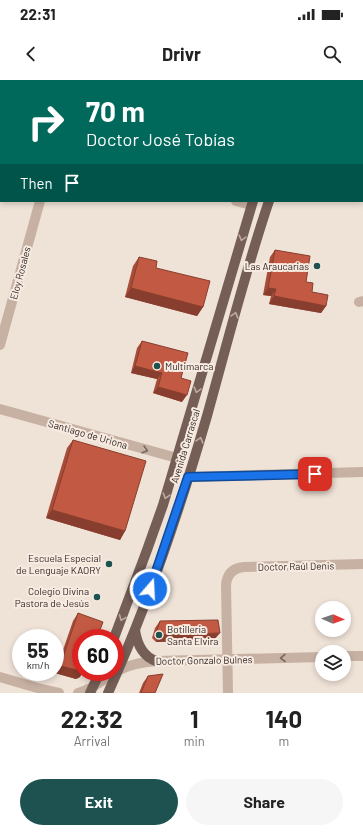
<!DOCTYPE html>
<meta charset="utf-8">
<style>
:root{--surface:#fff;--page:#f6f6f6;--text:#222;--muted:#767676;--accent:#1d5251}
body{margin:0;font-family:Barlow,sans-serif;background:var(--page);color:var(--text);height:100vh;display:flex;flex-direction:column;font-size:15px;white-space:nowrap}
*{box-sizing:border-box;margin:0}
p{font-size:13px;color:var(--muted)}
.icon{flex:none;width:22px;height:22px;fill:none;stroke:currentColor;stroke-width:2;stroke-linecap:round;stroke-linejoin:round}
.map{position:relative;height:613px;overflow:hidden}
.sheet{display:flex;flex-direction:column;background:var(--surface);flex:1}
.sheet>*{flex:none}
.top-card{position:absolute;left:0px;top:0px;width:363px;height:122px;box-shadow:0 2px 6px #0003;background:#00695c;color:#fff;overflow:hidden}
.needle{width:26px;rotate:92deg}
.controls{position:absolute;left:315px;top:521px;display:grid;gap:8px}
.controls a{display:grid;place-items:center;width:36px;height:36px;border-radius:50%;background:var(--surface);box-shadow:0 2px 6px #0003;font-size:20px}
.speed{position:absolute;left:12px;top:549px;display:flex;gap:8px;font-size:20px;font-weight:700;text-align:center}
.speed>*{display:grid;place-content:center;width:52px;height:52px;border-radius:50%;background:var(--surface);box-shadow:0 2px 6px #0003;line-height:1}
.speed small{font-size:10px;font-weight:400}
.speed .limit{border:6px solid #d22;background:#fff;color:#111}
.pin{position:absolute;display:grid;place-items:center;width:34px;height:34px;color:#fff;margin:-17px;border-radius:8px;box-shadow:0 2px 6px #0006}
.me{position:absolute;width:44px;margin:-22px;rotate:19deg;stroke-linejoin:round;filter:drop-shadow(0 0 3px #0008)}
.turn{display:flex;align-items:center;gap:14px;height:84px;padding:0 20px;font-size:18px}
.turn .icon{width:52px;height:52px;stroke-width:2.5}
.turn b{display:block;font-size:28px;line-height:34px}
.then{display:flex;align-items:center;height:38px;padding:0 20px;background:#0003;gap:8px;font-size:15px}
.eta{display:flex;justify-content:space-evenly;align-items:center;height:68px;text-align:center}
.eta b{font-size:24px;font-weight:700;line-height:28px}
.primary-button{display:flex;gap:8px;margin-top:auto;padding:8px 20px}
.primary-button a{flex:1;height:46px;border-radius:24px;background:var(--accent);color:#fff;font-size:16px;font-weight:700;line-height:46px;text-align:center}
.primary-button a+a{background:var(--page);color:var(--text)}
.status{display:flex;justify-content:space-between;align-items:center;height:28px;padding:0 20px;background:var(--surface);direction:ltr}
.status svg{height:11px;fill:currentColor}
header{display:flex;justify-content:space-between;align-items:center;height:52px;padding:0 20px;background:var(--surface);font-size:18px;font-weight:700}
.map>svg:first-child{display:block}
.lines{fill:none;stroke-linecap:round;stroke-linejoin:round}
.minor{stroke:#c7b1a3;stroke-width:10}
.major{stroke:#745e56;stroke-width:10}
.wall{fill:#a74d39}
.shaded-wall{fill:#883e2e}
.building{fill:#c25942;stroke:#883e2e}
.oneway{stroke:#bdaca3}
.oneway2{stroke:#75665e}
.route-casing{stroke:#114b97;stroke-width:10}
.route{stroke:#1a73e8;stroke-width:7}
.poi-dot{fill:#1d5251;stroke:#f8ece2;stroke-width:1.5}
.labels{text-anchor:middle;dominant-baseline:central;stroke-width:4;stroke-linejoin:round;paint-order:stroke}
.poi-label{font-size:10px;fill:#322825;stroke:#f8ece2;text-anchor:end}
.street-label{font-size:10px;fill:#322825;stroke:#f8ece2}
</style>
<div class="status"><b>22:31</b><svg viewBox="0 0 49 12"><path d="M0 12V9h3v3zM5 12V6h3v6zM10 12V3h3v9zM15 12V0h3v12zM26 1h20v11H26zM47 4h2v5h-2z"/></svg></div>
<header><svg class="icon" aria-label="back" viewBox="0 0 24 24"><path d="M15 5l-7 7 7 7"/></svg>Drivr<svg class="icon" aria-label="search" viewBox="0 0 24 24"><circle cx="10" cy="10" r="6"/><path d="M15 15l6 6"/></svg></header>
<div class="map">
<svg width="363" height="613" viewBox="0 0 363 613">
<rect width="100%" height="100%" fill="#efe2d7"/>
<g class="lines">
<!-- minor -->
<path class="minor" d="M73 1 74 0
M362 30H363
M0 56H1
M362 84H363
M236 121 251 125
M359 222 363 221
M0 265 40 121
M0 329 177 378
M188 397 363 392
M344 576H363
M0 597 41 609 59 613
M78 613C94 609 105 598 119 590 131 584 143 582 156 581L322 577
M228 613 226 505C227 494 233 488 244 487L363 484"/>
<!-- major -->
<path class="major" d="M292 1V0
M312 1V0
M135 550C137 564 142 576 156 581
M114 558 147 470 163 425 253 121
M90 613 100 592
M108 613C148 525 180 429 207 336 227 264 245 192 269 121"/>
</g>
<!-- wall -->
<path class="wall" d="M275 170 306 202 312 212 326 226 321 233 269 224 271 216 263 215 270 177Z
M139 177 156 188 203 227 197 236 125 217 133 186Z
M142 261 181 298 182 322 153 313 157 299 131 293 137 268Z
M73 360 125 451 120 460 46 438 67 368Z
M78 533 80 597 76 599 55 593 73 541Z
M160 541 214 560 156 562 152 558 155 548Z
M148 596 155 613H139L143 603Z"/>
<!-- shaded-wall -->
<path class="shaded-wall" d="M362 112 363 113V122L355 121H362Z
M131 208 203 227 197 236 125 217Z
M268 208 276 209 271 216 263 215Z
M274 216 326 226 321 233 269 224Z
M135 286 162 293 157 299 131 293Z
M158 307 187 315 182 322 153 313Z
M52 430 125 451 120 460 46 438Z
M220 553 214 560 156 562 161 555Z
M60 586 81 591V592H83L80 597 76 599 55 593Z"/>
<!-- building -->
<path class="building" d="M362 94H363V113L362 112Z
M275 170 310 176 306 202 313 203 312 212 328 215 326 226 274 216 276 209 268 208Z
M139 177 157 181 156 188 210 201 203 227 131 208Z
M142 261 188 273 181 298 191 301 187 315 158 307 162 293 135 286Z
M73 360 146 381 125 451 52 430Z
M78 533 103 542 97 558H81V591L60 586Z
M218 540 220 553 161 555 157 550 160 541Z
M163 594 155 613H141L148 596Z"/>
<!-- one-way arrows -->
<defs><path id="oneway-chevron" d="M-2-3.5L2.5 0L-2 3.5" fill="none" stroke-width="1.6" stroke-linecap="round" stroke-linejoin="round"/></defs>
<g class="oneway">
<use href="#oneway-chevron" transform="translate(242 158) rotate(106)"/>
<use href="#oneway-chevron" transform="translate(235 235) rotate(-74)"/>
<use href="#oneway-chevron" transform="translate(197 310) rotate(106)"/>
<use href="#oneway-chevron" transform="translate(200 360) rotate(-74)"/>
<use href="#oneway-chevron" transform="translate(166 416) rotate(107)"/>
<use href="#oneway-chevron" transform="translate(122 538) rotate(112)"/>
</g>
<g class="oneway2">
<use href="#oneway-chevron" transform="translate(145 370) rotate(16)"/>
<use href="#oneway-chevron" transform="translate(283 578) rotate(179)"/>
</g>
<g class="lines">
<defs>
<path id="route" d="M150 509 188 397 315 394"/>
</defs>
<!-- route casing -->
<use href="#route" class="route-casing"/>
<!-- route -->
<use href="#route" class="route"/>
</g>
<!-- markers -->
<g class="poi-dot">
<circle cx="317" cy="186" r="4"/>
<circle cx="157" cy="286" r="4"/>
<circle cx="109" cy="484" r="4"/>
<circle cx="97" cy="517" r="4"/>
<circle cx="159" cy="555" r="4"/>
</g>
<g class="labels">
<!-- poi labels -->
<g class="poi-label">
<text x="309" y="186">Las Araucarias</text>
<text x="165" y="286" text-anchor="start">Multimarca</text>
<text x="101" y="478">Escuela Especial<tspan x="101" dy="12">de Lenguaje KAORY</tspan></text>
<text x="89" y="511">Colegio Divina<tspan x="89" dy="12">Pastora de Jesús</tspan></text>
<text x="167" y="549" text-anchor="start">Botilleria<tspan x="167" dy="12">Santa Elvira</tspan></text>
</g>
<!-- street labels -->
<g class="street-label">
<text transform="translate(20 193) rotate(-75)">Eloy Rosales</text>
<text transform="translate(88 354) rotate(16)">Santiago de Uriona</text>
<text transform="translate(185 366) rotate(-73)">Avenida Carrascal</text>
<text transform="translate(296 486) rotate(-1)">Doctor Raúl Denis</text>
<text transform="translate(204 580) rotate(-1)">Doctor Gonzalo Bulnes</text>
</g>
</g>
</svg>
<div class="controls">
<a><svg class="needle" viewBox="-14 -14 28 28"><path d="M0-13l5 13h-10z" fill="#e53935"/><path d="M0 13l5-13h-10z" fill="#767676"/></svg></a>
<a><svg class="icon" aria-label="layers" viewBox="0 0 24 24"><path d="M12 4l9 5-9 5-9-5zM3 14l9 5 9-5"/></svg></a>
</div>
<div class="speed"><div>55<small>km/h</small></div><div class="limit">60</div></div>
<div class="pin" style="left:315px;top:394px;background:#d93025"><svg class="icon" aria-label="arrive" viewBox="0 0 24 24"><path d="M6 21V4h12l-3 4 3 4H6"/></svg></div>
<svg class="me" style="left:150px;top:509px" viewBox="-20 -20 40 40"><circle r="17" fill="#1a73e8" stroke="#fff" stroke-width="3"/><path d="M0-11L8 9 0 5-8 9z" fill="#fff"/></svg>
<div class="top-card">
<div class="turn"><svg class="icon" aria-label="right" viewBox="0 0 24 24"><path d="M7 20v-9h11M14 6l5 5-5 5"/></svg><div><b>70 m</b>Doctor José Tobías</div></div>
<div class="then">Then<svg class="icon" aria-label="arrive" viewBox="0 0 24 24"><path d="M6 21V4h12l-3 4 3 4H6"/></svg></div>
</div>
</div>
<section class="sheet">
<div class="eta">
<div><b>22:32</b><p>Arrival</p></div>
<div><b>1</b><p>min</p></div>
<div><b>140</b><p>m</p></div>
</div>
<div class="primary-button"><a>Exit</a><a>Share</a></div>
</section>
